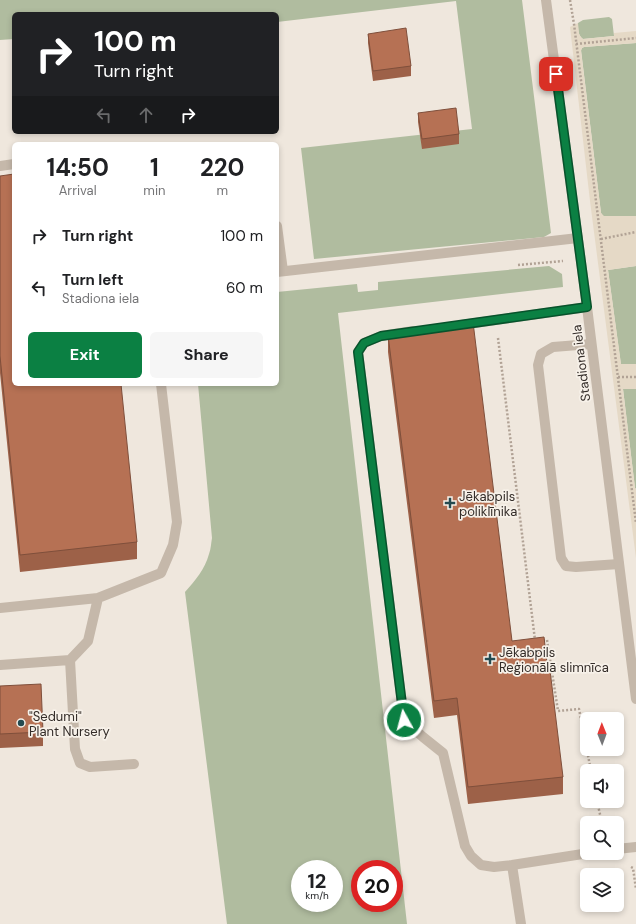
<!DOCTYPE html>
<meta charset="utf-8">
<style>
:root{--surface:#fff;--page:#f6f6f6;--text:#202124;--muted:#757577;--accent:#0b8043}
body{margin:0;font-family:"DM Sans",sans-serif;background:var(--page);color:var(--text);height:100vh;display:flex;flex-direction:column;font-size:15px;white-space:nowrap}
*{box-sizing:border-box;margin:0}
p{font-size:13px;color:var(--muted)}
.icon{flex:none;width:22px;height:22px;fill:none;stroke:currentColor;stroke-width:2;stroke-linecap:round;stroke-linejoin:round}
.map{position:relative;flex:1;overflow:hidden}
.drawer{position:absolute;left:12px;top:142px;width:267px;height:244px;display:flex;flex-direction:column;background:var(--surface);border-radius:6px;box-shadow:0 2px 6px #0003}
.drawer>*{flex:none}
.top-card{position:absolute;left:12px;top:12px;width:267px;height:122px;border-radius:6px;box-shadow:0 2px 6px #0003;background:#202124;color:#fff;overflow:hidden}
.needle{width:26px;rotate:359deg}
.controls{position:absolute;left:580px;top:712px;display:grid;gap:8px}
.controls a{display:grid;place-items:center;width:44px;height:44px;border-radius:6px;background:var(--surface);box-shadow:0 2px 6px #0003;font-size:20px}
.speed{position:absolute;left:291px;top:860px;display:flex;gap:8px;font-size:20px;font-weight:700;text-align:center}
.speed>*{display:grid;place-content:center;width:52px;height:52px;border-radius:50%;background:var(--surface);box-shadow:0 2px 6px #0003;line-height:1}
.speed small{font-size:10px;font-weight:400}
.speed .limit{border:6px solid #d22;background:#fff;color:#111}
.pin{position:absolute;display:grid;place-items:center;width:34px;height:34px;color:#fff;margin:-17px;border-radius:8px;box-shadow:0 2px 6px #0006}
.me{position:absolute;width:44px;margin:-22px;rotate:353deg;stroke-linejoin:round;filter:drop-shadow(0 0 3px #0008)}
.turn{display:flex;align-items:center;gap:14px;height:84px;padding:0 16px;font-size:18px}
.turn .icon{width:52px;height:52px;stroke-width:2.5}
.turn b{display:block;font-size:28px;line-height:34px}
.lanes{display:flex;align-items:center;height:38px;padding:0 16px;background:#0003;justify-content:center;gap:20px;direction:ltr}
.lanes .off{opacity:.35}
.eta{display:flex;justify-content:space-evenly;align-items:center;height:68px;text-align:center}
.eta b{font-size:24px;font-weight:700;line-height:28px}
.cta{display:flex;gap:8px;margin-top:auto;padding:8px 16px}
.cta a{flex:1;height:46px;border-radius:6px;background:var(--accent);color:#fff;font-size:16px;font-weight:700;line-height:46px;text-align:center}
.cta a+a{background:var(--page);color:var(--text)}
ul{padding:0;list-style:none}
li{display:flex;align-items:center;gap:12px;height:52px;padding:0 16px}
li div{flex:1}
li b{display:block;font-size:15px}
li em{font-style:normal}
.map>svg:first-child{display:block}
.green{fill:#b0bc9f;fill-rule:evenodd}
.plaza{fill:#e5d9c6}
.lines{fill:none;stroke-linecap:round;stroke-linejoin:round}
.path{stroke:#b1a295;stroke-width:2.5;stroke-dasharray:2 2;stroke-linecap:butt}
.service{stroke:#c5b8aa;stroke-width:10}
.minor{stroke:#c5b8aa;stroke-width:10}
.tertiary{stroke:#c5b8aa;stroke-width:10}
.wall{fill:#9d6148}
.building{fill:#b67154;stroke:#7f4f3b}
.route-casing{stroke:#07532c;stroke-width:10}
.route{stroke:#0b8043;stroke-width:7}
.poi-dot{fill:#244a50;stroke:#f7f1e9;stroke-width:1.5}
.labels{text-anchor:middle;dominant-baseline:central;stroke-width:3.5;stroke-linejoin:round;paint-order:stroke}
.street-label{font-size:13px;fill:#342d29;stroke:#f7f1e9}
.poi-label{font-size:13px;fill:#342d29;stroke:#f7f1e9;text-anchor:start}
</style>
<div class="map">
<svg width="636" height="924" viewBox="0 0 636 924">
<rect width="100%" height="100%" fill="#efe7dd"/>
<!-- green -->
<path class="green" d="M0 0H522L551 233 544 237 314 259 301 148 472 129 456 1 277 22V14H14V39L0 40Z
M609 17 612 19 614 36 583 39C578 36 578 28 578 23L583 20Z
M636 43V216H603L601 213 581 50 582 48 584 47Z
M549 266 562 274 563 287 338 313 407 924H227L185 592C195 581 205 569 209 554 211 549 211 543 212 538L198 384H277V292L357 284 358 292 378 290V282ZM300 869H334V903H300ZM360 869H394V903H360Z
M636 266V364L621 365 608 270Z
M623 389H636V489L635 488Z"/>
<!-- plaza -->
<path class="plaza" d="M578 23 579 34 581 37 583 39 614 36V33L636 31V43L584 47 582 48 581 51 601 213 604 216H636V266L608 270 621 364H636V389H623L635 488 636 489V558L590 201 570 27Z"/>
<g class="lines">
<!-- path -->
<path class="path" d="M570 0 574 24 636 523
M576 44 636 38
M601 239 636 232
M518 265 563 261
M498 338 535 640
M618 377H636
M543 640H547L558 711 579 709 591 771
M597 801 602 823
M631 867 633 868 636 889"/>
<!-- service -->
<path class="service" d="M0 166 14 164
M277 226 283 271
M461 325 587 307
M413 331 381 336 364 343 358 352 404 720 423 737 443 753 465 846 471 856 481 865 494 867 512 865 589 853
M591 344 553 347 541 354 538 365 561 558 566 566 576 567 619 564
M0 608 98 598
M70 660 75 749 80 763 90 767 134 764
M0 665 70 660 88 641 98 598 161 573 173 545 177 522 161 384
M617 849 636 847
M512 865 521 924"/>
<!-- minor -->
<path class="minor" d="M277 272 578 238"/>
<!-- tertiary -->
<path class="tertiary" d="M546 0 587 307 636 699"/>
</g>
<!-- wall -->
<path class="wall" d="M368 34 411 66V76L373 81 368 43Z
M418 113 459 134V144L422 149 418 122Z
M0 176 137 542V559L20 572 0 373Z
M388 335 512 641 563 777V794L468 804 457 715 434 718 388 352Z
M0 686 43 732V746L0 748Z"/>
<!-- building -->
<path class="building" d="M406 28 411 66 373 71 368 34Z
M456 108 459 134 422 139 418 113Z
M14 174V384H121L137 542 20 555 0 356V176Z
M473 322 512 641 544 637 547 663 549 662 563 777 468 787 457 698 434 701 388 335Z
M41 684 43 732 0 734V686Z"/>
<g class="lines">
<defs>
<path id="route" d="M404 720 358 352 364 343 381 336 587 307 556 74"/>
</defs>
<!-- route casing -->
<use href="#route" class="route-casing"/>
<!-- route -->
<use href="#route" class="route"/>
</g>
<!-- markers -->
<g class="poi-dot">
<path d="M448 497h4v4h4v4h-4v4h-4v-4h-4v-4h4z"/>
<path d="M488 653h4v4h4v4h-4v4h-4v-4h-4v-4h4z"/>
<circle cx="21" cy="723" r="4"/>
</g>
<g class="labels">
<!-- street labels -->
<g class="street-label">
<text transform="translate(581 363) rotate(-97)">Stadiona iela</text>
</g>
<!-- poi labels -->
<g class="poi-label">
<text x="459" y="496">Jēkabpils<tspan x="459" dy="15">poliklīnika</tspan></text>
<text x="499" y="652">Jēkabpils<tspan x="499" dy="15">Reģionālā slimnīca</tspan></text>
<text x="29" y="716">"Sedumi"<tspan x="29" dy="15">Plant Nursery</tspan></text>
</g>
</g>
</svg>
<div class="controls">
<a><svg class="needle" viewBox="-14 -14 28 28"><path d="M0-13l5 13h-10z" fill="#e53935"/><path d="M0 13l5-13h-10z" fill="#757577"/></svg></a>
<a><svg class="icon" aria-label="sound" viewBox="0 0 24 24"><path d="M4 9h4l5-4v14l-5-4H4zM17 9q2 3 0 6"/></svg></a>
<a><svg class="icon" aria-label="search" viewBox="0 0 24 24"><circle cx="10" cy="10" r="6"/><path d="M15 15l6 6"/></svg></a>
<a><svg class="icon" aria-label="layers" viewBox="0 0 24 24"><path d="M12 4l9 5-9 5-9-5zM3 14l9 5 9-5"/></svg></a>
</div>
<div class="speed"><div>12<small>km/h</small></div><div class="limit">20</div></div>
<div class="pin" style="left:556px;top:74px;background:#d93025"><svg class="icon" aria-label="arrive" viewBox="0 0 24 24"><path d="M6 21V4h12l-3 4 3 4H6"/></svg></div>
<svg class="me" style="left:404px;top:720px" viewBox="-20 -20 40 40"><circle r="17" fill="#0b8043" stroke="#fff" stroke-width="3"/><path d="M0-11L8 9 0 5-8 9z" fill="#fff"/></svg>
<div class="top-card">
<div class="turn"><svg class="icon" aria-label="right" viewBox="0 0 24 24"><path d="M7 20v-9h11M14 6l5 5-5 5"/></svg><div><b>100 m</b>Turn right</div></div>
<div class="lanes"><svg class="icon off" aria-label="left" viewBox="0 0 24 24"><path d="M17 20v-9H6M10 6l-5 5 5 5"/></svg><svg class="icon off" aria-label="ahead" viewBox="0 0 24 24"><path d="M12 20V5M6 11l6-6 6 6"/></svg><svg class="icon" aria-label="right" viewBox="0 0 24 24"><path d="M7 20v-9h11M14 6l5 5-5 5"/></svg></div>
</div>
<section class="drawer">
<div class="eta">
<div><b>14:50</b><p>Arrival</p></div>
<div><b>1</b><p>min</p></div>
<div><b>220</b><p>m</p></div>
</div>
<ul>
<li><svg class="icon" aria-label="right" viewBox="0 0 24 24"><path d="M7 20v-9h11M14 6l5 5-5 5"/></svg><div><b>Turn right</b></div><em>100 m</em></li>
<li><svg class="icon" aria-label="left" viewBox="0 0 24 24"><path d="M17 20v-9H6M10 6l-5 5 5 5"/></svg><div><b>Turn left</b><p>Stadiona iela</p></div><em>60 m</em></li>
</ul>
<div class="cta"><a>Exit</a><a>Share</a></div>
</section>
</div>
